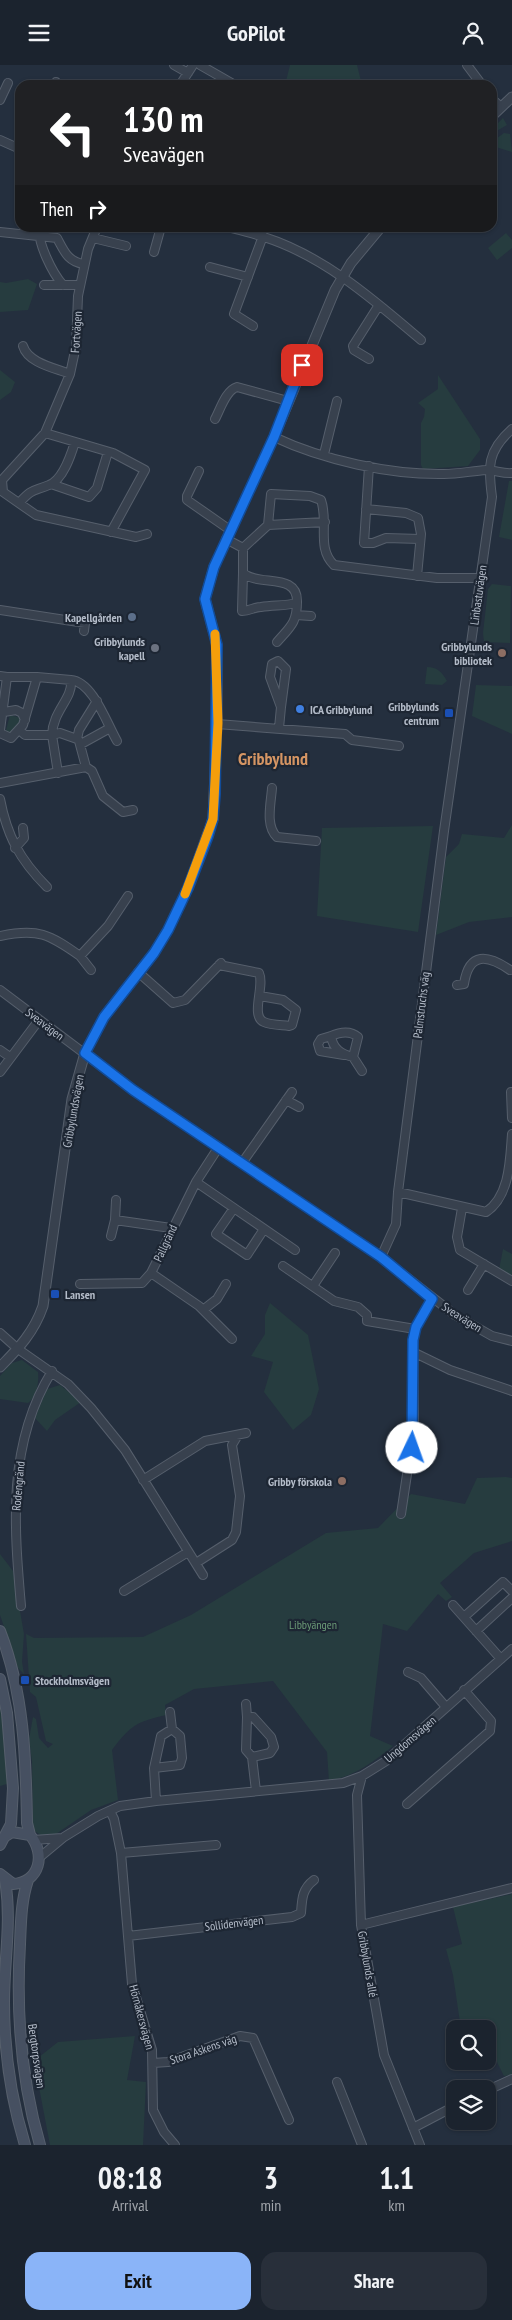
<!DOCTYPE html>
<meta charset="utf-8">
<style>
:root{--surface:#1b232e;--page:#282f3a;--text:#f1f3f6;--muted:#a0a4aa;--line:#39404a;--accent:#8ab4f8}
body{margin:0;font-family:"PT Sans Narrow",sans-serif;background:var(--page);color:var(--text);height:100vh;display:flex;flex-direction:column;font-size:19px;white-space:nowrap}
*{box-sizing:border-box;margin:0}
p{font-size:16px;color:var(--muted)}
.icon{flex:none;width:28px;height:28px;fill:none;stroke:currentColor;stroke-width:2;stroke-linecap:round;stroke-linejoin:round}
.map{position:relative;height:2080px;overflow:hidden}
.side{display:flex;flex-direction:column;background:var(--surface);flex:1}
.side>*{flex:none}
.hud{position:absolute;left:15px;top:15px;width:482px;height:152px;border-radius:15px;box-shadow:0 1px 4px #0004,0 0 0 1px var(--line);background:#202124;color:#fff;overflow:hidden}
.fabs{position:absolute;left:446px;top:1955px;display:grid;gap:10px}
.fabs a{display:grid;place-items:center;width:50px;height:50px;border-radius:10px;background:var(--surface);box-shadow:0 1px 4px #0004,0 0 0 1px var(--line);font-size:25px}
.pin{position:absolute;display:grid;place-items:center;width:42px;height:42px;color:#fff;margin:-21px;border-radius:10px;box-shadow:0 2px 8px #0006}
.me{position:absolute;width:55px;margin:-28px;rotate:3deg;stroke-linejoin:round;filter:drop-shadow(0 0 4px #0008)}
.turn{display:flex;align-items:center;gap:18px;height:105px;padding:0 25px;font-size:22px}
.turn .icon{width:65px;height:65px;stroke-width:2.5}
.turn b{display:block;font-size:35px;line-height:42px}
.then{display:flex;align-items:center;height:48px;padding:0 25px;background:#0003;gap:10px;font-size:19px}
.eta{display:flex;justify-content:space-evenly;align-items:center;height:85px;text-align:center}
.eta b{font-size:30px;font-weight:600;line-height:35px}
.primary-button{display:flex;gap:10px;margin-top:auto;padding:10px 25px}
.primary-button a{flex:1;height:58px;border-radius:15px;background:var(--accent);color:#111;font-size:20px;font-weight:600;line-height:58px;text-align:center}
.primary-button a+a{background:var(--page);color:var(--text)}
header{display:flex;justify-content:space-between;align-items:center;height:65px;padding:0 25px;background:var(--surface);font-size:22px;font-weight:600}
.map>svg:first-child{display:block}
.green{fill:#263c3f}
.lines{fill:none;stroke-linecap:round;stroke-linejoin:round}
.minor-casing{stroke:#565f6c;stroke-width:10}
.tertiary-casing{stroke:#565f6c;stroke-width:11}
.secondary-casing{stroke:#565f6c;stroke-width:12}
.minor{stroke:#38414e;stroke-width:8}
.tertiary{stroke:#38414e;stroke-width:9}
.secondary{stroke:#465061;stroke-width:10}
.route-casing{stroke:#114b97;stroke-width:12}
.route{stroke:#1a73e8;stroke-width:9}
.slow{stroke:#f59e0b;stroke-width:9}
.service-dot{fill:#5c6f8a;stroke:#1d2633;stroke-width:2}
.worship-dot{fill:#6b7280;stroke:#1d2633;stroke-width:2}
.education-dot{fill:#8d6e63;stroke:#1d2633;stroke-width:2}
.shop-dot{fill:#3f7fe0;stroke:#1d2633;stroke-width:2}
.transit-dot{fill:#1a4fb4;stroke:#1d2633;stroke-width:2}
.labels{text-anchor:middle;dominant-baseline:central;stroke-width:4.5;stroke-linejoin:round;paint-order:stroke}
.street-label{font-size:12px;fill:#b4bcc9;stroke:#1d2633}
.poi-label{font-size:12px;font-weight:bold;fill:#b4bcc9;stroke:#1d2633;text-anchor:end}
.park-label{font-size:12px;fill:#6b9a76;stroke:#1d2633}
.district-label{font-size:18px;font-weight:bold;fill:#d59563;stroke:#1d2633}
</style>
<header><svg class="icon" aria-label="menu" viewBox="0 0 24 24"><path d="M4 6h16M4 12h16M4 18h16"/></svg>GoPilot<svg class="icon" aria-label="person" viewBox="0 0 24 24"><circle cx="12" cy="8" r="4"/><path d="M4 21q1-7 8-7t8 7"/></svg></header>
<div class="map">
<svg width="512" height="2080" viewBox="0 0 512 2080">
<rect width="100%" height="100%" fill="#242f3e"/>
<!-- green -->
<path class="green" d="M290 0H357L362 20H285Z
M503 53 507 60 493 68V63Z
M504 68 510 69 512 87 496 82 493 85V76Z
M506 168 512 175V183L497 195 488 183Z
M28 214 37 219 28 245 0 247V217L6 218Z
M0 305 15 317 11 327 0 335Z
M438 310 480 374V385L468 401 423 404 421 400V358L424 352 425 344 418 338 438 324Z
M509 416H512V475L499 472Z
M492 519 511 521 510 578 484 577 483 568 488 524Z
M427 602C437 602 442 607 447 616L442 620 425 619Z
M476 620 512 621V669L472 651Z
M10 650 21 653 19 658 21 660 11 671 5 669Z
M512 760V852L469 857 436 870 446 792 459 779 462 769 504 773Z
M433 761 418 867 317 851 322 763Z
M503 1184 512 1189V1211L499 1205Z
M270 1238 308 1270 319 1324 311 1350 293 1365 264 1327 273 1297 251 1291 265 1269V1250Z
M22 1295 38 1307C39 1317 37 1332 28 1338L0 1334V1311L12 1298Z
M60 1320 81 1337 55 1355 47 1366 35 1353 47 1324Z
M506 1412 512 1413V1476L474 1488 440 1518 452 1532 446 1536 438 1529 407 1566 383 1559 370 1671 393 1681C374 1697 354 1711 329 1716L327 1687 273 1616 194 1624 165 1640 166 1650C136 1657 131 1660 112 1685L118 1735 91 1745 56 1769 42 1771 33 1765 32 1696 29 1674 33 1652 36 1654 39 1673 48 1683 53 1679 46 1676 36 1632 30 1627 26 1569 34 1573 143 1572 191 1550 326 1468 378 1463 411 1429 465 1439 477 1413Z
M0 1489 13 1506 24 1569 22 1597 24 1609 18 1603 0 1550Z
M0 1635 9 1703 7 1719 0 1721Z
M512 1829V2010L504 2011 488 1979V1964H461L453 1910 446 1884 462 1879 453 1842Z
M135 1971 127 2015 146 2017 143 2080H50L34 1996 58 1977Z"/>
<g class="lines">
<defs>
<path id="minor" d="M174 0 188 8
M200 0 235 20
M467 0 482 20
M54 20 56 17
M180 20 193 0
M492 34 501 42
M0 35 8 18
M0 75 20 84
M40 162C36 176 53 209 63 220
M97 162 88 184 78 231 76 281 70 309 45 368 2 415 3 427 36 450 136 472 147 469
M227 162C239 165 252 168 264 172 324 191 374 235 421 275
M0 167 57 173C64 186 68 197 84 199
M93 173 126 181
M154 187 161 162
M210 202 248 212
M44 220H80
M253 261 234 249 263 171
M23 281C28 298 55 303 70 309
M369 294 354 285 353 281 379 240
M215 354C220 345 226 325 237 322L288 336
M45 368 113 388 145 405 111 467
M274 372C323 395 390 410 444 409 458 409 472 406 486 405 495 405 503 409 512 408
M324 389 337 336
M369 401 364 478H373L386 473 420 474
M199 406 187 431V435L230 465
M51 419 89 432 97 423 108 387
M19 438C33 423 32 427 49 420 63 415 71 390 75 377
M366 444 406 448 418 453 421 469 417 511
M268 460 325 457
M226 474 243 483 268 460 271 429 310 431 321 435C329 457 316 483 334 500L437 513H480
M243 483V508C259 522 298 507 297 537 297 558 290 562 277 577
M243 508 242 546C250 546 254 542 261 542 274 540 285 541 297 538
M0 545 85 558 84 566
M296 550 311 551
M0 611 7 612 0 665
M37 612 71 615C73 634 53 645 52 670L60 668 77 674 79 665 97 636
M71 615C93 617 107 659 117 676
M4 647 16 645 22 648 25 655
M217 659 345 669 352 675 399 681
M279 663 281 642 270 612 272 599 278 596 286 604 281 642
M19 665 25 670H52L58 708
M0 668 11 673 23 660 37 612H7
M79 676 86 702
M81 679 110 663
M0 718 86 702 92 706 103 731 123 747 133 745
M272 723C271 738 265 761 277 772L316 776
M0 734C7 771 20 795 47 822
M15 783 24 773 23 763
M0 871C38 863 49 869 80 891L108 861 128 831
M80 891 91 905
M219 900 259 908C265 921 250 951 264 957 271 960 281 960 289 961L292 960 296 945 283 935 260 931
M138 907 173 938 185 935 221 898
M457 920 464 919C469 886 488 890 510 905
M0 925 133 1025 381 1192 455 1250 492 1271 512 1276
M331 971 321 974 318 979 320 986 344 990
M0 985 10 992
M353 992C341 989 333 984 331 971 340 967 350 965 358 972L353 992 362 1006
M0 1007 39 955
M511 1027 512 1053
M286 1035 299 1042
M218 1083 196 1117 151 1208 199 1241 232 1274
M242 1098 292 1027
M196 1117 295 1185
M398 1127 486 1147C510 1131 510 1095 512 1069
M234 1143 216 1169 247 1190 264 1164
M462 1143 457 1172 460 1185 512 1216
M115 1155 171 1163
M111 1171 115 1155 116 1135
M381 1192 396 1159 398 1127 444 766 492 432C488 402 487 386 512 364
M283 1201 334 1236 358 1242 367 1250V1256L415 1264
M80 1219 142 1218 151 1208
M313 1221 335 1188
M468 1225 484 1199
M203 1245 217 1234 226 1219
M0 1268 18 1284 68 1319 91 1343 125 1385 203 1510
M413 1287 450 1305 512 1326
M143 1415 205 1376 246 1368
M401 1449 414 1363 413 1275 416 1262 432 1234
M196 1498 232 1475 236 1467 240 1431 232 1380 238 1370
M124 1526 188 1487
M453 1540 501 1594
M21 1541C14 1460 7 1379 52 1306
M464 1552 503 1517 512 1526
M476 1566 512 1533
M408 1607 421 1613 446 1642
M246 1639 247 1652
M170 1647 172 1664
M252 1692 270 1688 274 1682 271 1672 253 1652H247L246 1685 252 1692 256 1726
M154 1703 161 1671 172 1664 180 1671 182 1693 180 1700 154 1703 156 1736
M362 1711 357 1730 361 1860 384 1990 420 2080
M407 1739 490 1666 491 1656 464 1625
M110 1746 114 1754 121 1788 132 1919 152 1985 153 2045 164 2067 175 2080
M33 1775 62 1773
M121 1788 216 1780
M40 1792 64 1772 98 1751 120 1741 156 1736 343 1718 362 1711 386 1696 512 1584
M361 1860 512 1823
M128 1871 292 1852 301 1848C302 1834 302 1824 314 1815
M153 1998 168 1997 240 1971 253 1973 289 2055
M337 2017 362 2080
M488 2025 512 2014
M413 2063 455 2041"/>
<path id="tertiary" d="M492 51 512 32
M0 1302C19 1283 34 1267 43 1241L72 1034 85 988 104 952 154 888 168 865 188 823 213 754 217 659V580L205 534 214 502 274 372 335 225 351 198 381 162"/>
<path id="secondary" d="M0 1566C24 1628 26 1693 27 1758L30 1770
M0 1614 7 1648 13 1723 11 1759 0 1780
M0 1809 13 1819C40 1817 46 1789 30 1770L12 1767 4 1772
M5 1815C12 1855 4 1896 4 1937 4 1984 11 2034 25 2080
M28 1815C21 1836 21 1857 20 1879 16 1947 21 2015 40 2080"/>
</defs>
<!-- minor casing -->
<use href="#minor" class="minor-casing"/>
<!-- tertiary casing -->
<use href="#tertiary" class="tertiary-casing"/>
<!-- secondary casing -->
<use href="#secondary" class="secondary-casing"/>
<!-- minor -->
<use href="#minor" class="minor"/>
<!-- tertiary -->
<use href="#tertiary" class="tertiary"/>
<!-- secondary -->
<use href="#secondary" class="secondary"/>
</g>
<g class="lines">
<defs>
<path id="route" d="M302 300 274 372 214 502 205 534 217 580 215 729 213 754 208 771 188 823 168 865 154 888 104 952 85 988 133 1025 381 1192 432 1234 416 1262 413 1275 412 1383"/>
</defs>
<!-- route casing -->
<use href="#route" class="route-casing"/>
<!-- route -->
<use href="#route" class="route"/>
<!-- slow -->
<path class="slow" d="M185 829 213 754 218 658 215 569"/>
</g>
<!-- markers -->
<circle class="service-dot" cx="132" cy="552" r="5"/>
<circle class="worship-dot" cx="155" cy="583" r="5"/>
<g class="education-dot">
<circle cx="502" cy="588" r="5"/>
<circle cx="342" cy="1416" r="5"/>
</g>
<circle class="shop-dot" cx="300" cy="644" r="5"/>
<g class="transit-dot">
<rect x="444" y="643" width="10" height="10" rx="2.5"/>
<rect x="50" y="1224" width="10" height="10" rx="2.5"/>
<rect x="20" y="1610" width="10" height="10" rx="2.5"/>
</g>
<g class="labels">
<!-- street labels -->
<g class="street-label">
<text transform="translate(76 267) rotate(-86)">Fortvägen</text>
<text transform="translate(478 530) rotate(-82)">Linbastuvägen</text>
<text transform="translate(421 940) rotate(-83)">Palmstruchs väg</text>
<text transform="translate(45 959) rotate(37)">Sveavägen</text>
<text transform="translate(73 1046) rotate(-80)">Gribbylundsvägen</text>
<text transform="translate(165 1178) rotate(-65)">Pallgränd</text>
<text transform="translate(462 1252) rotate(32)">Sveavägen</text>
<text transform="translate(18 1421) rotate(-85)">Rodengränd</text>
<text transform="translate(410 1674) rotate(-41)">Ungdomsvägen</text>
<text transform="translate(234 1858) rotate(-7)">Sollidenvägen</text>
<text transform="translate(368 1899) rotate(80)">Gribbylunds allé</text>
<text transform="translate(142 1952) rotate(75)">Hörnåkersvägen</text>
<text transform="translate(203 1984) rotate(-19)">Stora Askens väg</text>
<text transform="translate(37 1991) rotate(82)">Bergtorpsvägen</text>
</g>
<!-- poi labels -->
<g class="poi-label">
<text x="122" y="552">Kapellgården</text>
<text x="145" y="576">Gribbylunds<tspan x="145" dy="14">kapell</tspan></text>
<text x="492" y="581">Gribbylunds<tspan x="492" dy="14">bibliotek</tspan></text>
<text x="439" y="641">Gribbylunds<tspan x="439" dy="14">centrum</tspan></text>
<text x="310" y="644" text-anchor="start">ICA Gribbylund</text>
<text x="65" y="1229" text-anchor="start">Lansen</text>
<text x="332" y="1416">Gribby förskola</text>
<text x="35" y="1615" text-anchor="start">Stockholmsvägen</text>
</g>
<!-- park labels -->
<g class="park-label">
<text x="313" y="1559">Libbyängen</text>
</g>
<!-- district labels -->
<g class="district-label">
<text x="273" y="693">Gribbylund</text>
</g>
</g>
</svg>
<div class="fabs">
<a><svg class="icon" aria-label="search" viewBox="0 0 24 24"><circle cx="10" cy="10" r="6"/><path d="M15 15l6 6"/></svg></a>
<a><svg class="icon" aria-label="layers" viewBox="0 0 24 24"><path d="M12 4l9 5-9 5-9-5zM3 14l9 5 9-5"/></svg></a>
</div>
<div class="pin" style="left:302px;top:300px;background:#d93025"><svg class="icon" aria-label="arrive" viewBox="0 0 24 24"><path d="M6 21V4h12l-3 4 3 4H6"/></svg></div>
<svg class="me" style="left:412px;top:1383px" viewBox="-20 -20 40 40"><circle r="19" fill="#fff"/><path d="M0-13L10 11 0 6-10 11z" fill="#1a73e8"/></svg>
<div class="hud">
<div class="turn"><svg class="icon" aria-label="left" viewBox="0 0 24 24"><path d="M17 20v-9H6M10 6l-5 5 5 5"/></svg><div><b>130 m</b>Sveavägen</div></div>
<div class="then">Then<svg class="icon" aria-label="right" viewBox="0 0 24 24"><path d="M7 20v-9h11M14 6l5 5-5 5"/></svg></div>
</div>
</div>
<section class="side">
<div class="eta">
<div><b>08:18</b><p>Arrival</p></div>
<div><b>3</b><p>min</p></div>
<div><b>1.1</b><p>km</p></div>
</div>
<div class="primary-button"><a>Exit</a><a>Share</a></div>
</section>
